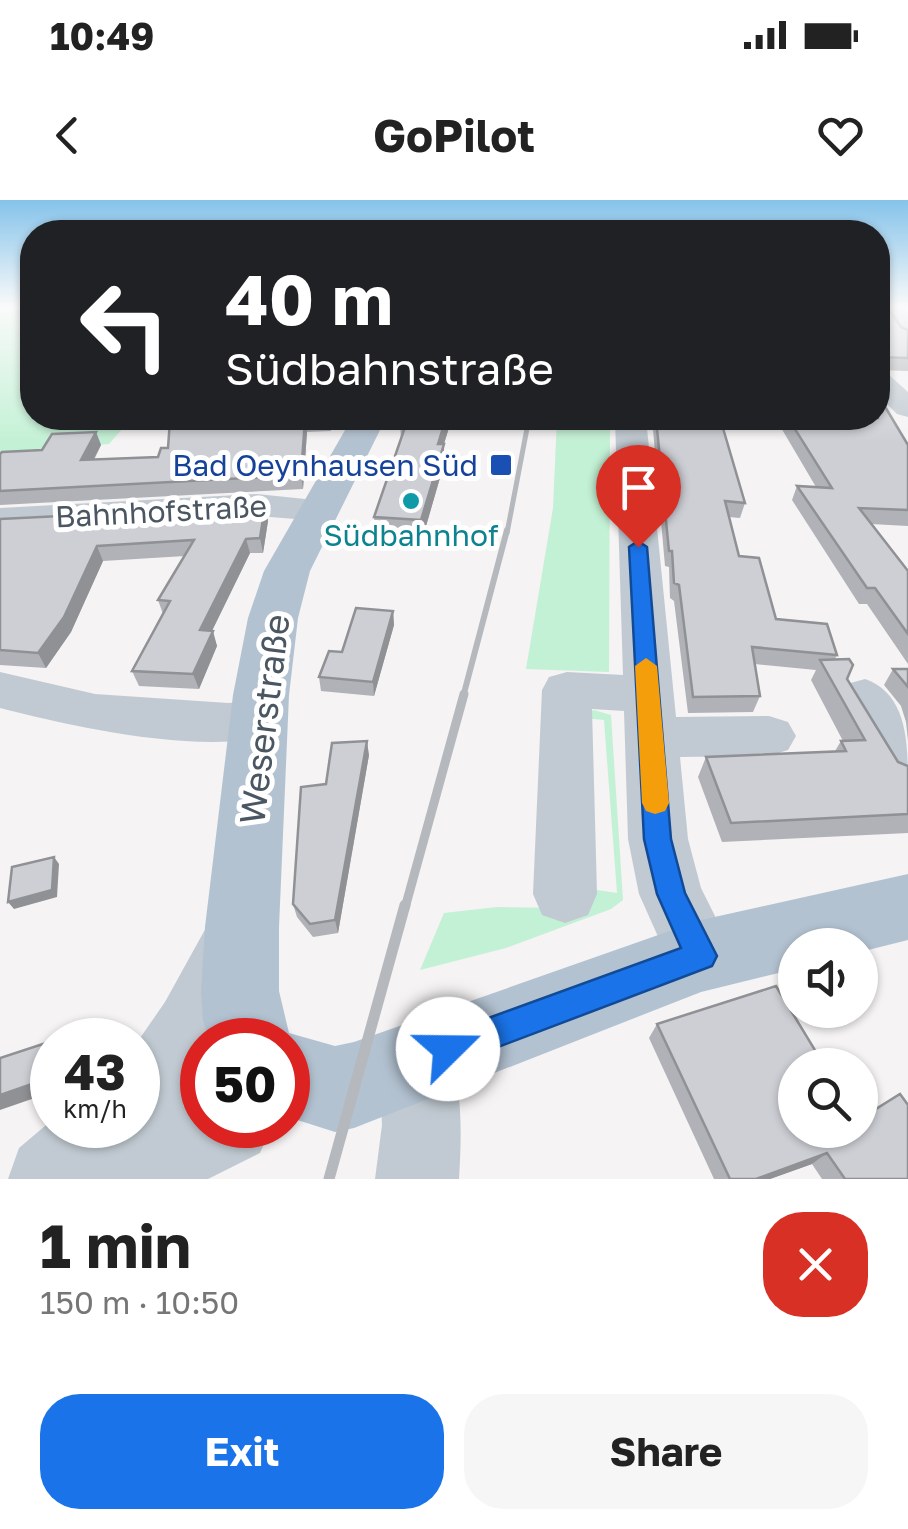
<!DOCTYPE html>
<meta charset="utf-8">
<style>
:root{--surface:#fff;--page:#f6f6f6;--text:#222;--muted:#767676;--accent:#1a73e8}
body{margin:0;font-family:"Golos Text",sans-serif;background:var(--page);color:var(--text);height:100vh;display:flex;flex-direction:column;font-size:38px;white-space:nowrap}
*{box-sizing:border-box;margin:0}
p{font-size:32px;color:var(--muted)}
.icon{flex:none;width:55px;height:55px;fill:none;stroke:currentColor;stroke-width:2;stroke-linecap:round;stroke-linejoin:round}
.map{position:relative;height:979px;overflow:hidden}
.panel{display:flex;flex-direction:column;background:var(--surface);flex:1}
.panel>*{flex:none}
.guide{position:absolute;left:20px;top:20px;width:870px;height:210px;border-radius:40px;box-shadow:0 2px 8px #0004;background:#202124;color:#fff;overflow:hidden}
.tools{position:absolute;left:778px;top:728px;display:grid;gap:20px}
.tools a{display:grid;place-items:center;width:100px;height:100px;border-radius:50%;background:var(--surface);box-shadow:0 2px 8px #0004;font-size:50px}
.speed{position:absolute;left:30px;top:818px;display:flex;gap:20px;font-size:50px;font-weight:700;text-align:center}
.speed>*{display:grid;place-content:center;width:130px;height:130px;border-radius:50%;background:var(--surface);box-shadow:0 2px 8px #0004;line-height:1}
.speed small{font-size:25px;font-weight:400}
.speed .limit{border:15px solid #d22;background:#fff;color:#111}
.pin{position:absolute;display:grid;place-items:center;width:85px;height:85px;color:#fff;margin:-102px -42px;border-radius:50% 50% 50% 0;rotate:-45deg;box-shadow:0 0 10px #0007}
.pin .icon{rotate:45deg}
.me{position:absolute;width:110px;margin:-55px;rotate:68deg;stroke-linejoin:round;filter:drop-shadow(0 0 8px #0008)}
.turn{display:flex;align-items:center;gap:35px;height:210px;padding:0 40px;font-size:45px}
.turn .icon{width:130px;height:130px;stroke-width:2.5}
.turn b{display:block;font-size:70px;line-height:85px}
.round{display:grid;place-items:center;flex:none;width:105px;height:105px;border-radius:40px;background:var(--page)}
.headline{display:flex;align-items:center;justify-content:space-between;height:170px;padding:0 40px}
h1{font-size:60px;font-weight:700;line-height:75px}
.cta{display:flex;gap:20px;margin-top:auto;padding:20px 40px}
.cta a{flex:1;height:115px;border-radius:40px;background:var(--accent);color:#fff;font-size:40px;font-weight:700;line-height:115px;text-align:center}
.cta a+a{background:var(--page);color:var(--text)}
.status{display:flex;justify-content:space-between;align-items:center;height:70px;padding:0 50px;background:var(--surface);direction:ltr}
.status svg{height:28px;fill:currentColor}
header{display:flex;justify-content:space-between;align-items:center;height:130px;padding:0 40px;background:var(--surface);font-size:45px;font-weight:700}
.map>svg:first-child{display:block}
.green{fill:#c3f1d5}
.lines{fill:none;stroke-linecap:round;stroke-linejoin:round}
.minor{fill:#c1cad2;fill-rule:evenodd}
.major{fill:#b3c2d1;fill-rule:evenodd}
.rail-far3{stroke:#b5b8bd;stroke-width:5}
.rail-far2{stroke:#b5b8bd;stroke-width:6}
.rail-far1{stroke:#b5b8bd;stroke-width:9}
.rail{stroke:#b5b8bd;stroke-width:11}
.wall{fill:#b0b2b7}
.shaded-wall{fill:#909195}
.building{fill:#cdcfd5;stroke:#909195;stroke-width:2.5}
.route{fill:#1a73e8;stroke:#114b97;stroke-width:2.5}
.slow{fill:#f59e0b}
.transit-dot{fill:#1a4fb4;stroke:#fff;stroke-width:4}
.culture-dot{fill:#0f9aa8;stroke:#fff;stroke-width:4}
.labels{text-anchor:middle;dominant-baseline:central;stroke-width:10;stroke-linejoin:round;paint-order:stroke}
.far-transit-label{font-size:30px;fill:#164399;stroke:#fff;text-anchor:end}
.far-street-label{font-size:30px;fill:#4a5661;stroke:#fff}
.far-culture-label{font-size:30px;fill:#0d838f;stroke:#fff}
.street-label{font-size:35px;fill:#4a5661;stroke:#fff}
</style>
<div class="status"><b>10:49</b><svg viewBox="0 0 49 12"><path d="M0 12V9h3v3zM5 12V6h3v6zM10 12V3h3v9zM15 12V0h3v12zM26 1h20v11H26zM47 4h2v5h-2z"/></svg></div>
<header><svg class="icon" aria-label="back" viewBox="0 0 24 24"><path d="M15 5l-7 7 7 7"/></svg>GoPilot<svg class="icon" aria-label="heart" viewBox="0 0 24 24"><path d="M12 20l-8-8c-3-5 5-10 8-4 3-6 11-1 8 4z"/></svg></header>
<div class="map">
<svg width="908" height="979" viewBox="0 0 908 979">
<rect width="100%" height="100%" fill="#f5f3f3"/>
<!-- green -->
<path class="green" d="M0 106H32V218H132L109 244 0 252Z
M557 218H610L609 472 526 469 553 308Z
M594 510 611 515 623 700 611 709 506 748 420 770 444 713 497 707 558 708 597 690 617 693 604 520 573 517Z"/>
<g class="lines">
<!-- minor -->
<path class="minor" d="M878 106H902L908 114V140L899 137Z
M878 171 888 174 908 192V217L897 214 878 195Z
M615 218H646L676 517 769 516 788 522 796 536 788 550 769 556 680 557 688 639 701 688 735 756 725 779 701 789 677 779 639 694 628 639 624 511 592 509 597 694 588 715 565 723 542 715 533 694 542 490 549 477 567 472 623 475Z
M257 294 334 302 340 310 334 318 321 321 257 316 0 330V308Z
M0 472 95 494 228 503 259 501 277 506 285 520 277 534C203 556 75 527 0 508Z
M865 479C908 494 908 544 908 587L888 580 840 497 847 484Z
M231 716 255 726 265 749 224 840H202V878L183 906 202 897V925H272L260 953 208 979H8L19 948 52 920V925H138V841L165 802 207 726Z
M417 824 444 835C463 882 462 929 459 979H375L382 925 379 862 390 835Z"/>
<!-- major -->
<path class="major" d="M352 218H386L310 371 298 418 289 495 279 727V791L289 833 335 846 354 842 701 720 908 674V740L860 752V745H795V769L701 792 354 928 335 932 288 917V840H210L203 821 201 791 205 727 233 495 248 418 264 371Z"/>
<!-- rail-far3 -->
<path class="rail-far3" d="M507 333 529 218"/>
<!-- rail-far2 -->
<path class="rail-far2" d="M463 497 507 330"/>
<!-- rail-far1 -->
<path class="rail-far1" d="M405 708 464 494"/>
<!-- rail -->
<path class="rail" d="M329 979 405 705"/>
</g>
<!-- wall -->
<path class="wall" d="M878 106 901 127 908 130V171L878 170Z
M331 218V231L307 232 303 289 0 305V254L42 250 96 232 101 245 94 260 158 257 168 248 170 220Z
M402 218H452L444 244V264L422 340 376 337 374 317 401 239 400 222Z
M652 218H878L908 245V326L871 324 908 371V464L867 404H859L792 300 797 286 816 287 780 226 722 224 745 303 740 318 729 317 739 356 776 419 837 455 835 459 898 562 908 566V633L722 642 698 577 706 557 835 551 841 541H843L811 480 816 470 755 464 760 496 753 512 688 513 674 401 670 398 669 367 665 366Z
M265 306 268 321 263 353H250L212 431 217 446 199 489 139 486 132 471 163 414 158 400 185 356 103 361 71 432 46 468 0 465V319Z
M393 411 394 425 374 496 321 491 319 477 342 452Z
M893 469H908V541L906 522 901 506 884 485Z
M369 555 338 733 313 737 297 717 293 704 326 584Z
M657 824 860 930 907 905 908 979H822L812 964 770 979H714L649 838Z"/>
<!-- shaded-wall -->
<path class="shaded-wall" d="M446 218H452L438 263V244Z
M305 219 307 232 303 289 301 275Z
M96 232 101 245 86 274 81 260Z
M444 244V264L422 340 421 320Z
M265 306 268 321 263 353 260 338Z
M246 339 250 353 205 445 200 430Z
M97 346 103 361 71 432 46 468 38 453Z
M393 411 394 425 374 496 373 482Z
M213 431 217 446 199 489 193 474Z
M367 541 369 555 338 733 335 720Z
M54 657 59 664 57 697 14 709 8 702Z
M52 877V892L0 910V895Z
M827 953 812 964 770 979H756Z"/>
<!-- building -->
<path class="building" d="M878 106H887L901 127 908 130V158L880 157 878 155Z
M878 195 908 245V310L859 308 908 371V434L875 388H867L797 286 832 288 788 218H878Z
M188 218H329L305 219 301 275 0 291V254L2 252 42 250 52 234 96 232 81 260 158 257 161 248H168L170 220Z
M402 218H446L438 244H444L421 320 374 317 404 230 406 223 400 222Z
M656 218H720L745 303 725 301 739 356 759 358 776 419 827 424 837 455 752 447 760 496 693 497 679 385 674 383 672 351H669Z
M265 306 260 338 246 339 200 430 213 431 193 474 132 471 170 401 158 400 194 340 97 346 64 417 38 453 0 450V319Z
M356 408 393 411 373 482 319 477 329 451 342 452Z
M849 459 853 465 847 479 898 562 908 566V614L731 623 706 557 846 551 841 541 865 540 820 460Z
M893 469H908V487Z
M367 541 335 720 310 724 293 704 301 587 326 584 332 543Z
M54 657 52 690 8 702 12 667Z
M776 786 824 865H795V930H860V919L900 894 908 905V979H845L827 953 756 979H730L657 824Z
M73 835V840H57Z
M52 841V877L0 895V858Z"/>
<!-- sky -->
<linearGradient id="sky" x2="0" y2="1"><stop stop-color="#85c3ea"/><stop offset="0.44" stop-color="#fafafa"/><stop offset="1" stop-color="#fafafa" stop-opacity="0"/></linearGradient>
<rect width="908" height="243" fill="url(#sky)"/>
<!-- route -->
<path class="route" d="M638 341 647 347 671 639 685 693 717 756 712 766 448 866 436 861 431 849 436 837 681 748 657 694 644 639 629 347Z"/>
<!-- slow -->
<path class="slow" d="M646 458 657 466 669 603 665 611 655 614 646 611 642 603 635 466Z"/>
<!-- markers -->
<rect class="transit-dot" x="489" y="253" width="24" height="24" rx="5"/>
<circle class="culture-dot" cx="411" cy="301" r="10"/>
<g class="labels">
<!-- far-transit labels -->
<g class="far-transit-label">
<text x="478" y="265">Bad Oeynhausen Süd</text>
</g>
<!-- far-street labels -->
<g class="far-street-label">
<text transform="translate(161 311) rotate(-3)">Bahnhofstraße</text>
</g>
<!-- far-culture labels -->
<g class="far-culture-label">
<text x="411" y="335">Südbahnhof</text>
</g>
<!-- street labels -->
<g class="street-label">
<text transform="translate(264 519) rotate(-83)">Weserstraße</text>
</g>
</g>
</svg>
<div class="tools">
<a><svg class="icon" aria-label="sound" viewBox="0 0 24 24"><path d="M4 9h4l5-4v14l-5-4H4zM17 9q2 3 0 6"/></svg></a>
<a><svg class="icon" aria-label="search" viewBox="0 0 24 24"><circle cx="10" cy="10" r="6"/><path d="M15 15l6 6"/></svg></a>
</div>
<div class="speed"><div>43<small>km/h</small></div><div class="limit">50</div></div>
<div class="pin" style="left:638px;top:347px;background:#d93025"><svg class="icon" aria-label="arrive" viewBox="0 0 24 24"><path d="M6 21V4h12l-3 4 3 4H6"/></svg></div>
<svg class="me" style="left:448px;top:849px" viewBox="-20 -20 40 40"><circle r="19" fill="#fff"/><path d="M0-13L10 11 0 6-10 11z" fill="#1a73e8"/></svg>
<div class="guide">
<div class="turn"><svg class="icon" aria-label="left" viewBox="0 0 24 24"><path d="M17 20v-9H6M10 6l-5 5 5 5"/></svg><div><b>40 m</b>Südbahnstraße</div></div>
</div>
</div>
<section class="panel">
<div class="headline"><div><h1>1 min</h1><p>150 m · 10:50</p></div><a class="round" style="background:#d93025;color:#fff"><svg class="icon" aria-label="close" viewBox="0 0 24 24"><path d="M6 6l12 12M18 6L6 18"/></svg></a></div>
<div class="cta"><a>Exit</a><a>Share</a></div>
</section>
